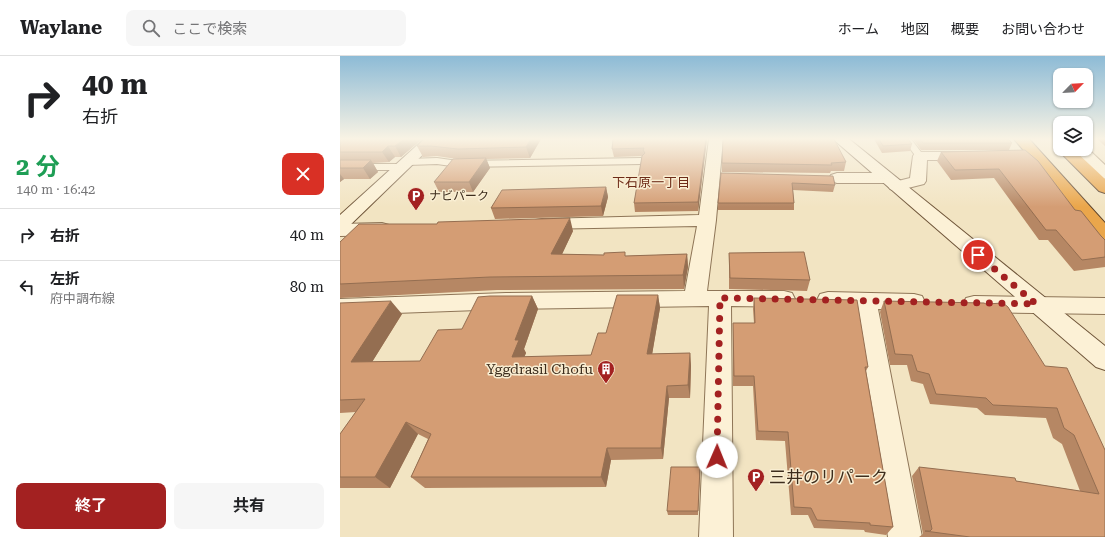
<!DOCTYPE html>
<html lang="ja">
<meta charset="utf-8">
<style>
:root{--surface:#fff;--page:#f6f6f6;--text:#202124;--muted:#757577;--line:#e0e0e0;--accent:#a32121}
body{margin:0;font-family:"Roboto Serif","Noto Sans JP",serif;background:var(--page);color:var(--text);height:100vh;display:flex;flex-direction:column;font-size:15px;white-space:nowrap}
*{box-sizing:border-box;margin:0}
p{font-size:13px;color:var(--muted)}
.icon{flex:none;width:22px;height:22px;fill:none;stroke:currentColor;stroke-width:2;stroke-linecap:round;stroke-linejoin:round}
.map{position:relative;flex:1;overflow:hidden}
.sheet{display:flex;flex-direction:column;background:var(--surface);width:340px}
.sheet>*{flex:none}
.top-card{background:#fff;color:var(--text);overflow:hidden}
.needle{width:26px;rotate:66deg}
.tools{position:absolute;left:713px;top:12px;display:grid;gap:8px}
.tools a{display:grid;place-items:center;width:40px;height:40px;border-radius:8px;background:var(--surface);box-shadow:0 1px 3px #0004;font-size:20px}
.pin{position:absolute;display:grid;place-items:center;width:34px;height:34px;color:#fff;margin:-17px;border:2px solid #fff;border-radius:50%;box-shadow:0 1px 4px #0007}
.me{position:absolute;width:44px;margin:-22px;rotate:1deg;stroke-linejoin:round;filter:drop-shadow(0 0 3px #0008)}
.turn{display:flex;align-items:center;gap:14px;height:84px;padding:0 16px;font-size:18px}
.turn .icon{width:52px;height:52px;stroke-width:2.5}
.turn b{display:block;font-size:28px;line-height:34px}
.round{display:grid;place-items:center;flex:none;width:42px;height:42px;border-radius:8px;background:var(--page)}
.summary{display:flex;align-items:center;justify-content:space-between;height:68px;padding:0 16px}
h1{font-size:24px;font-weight:700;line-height:30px;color:#1e9e55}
.cta{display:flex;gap:8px;margin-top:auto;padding:8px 16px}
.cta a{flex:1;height:46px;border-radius:8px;background:var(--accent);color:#fff;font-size:16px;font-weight:700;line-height:46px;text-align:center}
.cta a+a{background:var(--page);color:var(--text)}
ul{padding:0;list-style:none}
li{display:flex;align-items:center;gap:12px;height:52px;padding:0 16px;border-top:1px solid var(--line)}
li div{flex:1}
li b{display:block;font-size:15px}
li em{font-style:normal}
header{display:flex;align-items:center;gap:24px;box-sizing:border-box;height:56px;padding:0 20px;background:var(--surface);border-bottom:1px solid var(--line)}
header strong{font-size:19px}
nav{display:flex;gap:22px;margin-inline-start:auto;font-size:14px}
.search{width:280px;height:36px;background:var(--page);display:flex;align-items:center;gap:10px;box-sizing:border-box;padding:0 14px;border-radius:8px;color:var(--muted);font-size:15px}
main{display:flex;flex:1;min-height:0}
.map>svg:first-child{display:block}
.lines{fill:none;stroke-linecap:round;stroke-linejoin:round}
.lane-casing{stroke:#8e7557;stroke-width:2}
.street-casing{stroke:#8e7557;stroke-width:2}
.secondary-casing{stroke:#70563a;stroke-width:2}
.highway-casing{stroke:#5c432c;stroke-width:2}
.lane{fill:#fcf1d6;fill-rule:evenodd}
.street{fill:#fcf1d6;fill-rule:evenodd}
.secondary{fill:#fcf1d6;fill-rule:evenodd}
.highway{fill:#eaa64b;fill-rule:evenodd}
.wall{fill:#b68764}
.shaded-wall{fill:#946e51}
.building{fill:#d49d74;stroke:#946e51}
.route{stroke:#a32121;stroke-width:7;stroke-dasharray:0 12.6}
.labels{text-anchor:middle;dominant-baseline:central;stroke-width:3;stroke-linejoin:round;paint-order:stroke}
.far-poi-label{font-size:12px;fill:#3d2d1d;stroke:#f9eed2;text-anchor:start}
.far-neighbourhood-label{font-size:13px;fill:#6e2b18;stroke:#f9eed2}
.poi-label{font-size:14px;fill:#3d2d1d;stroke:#f9eed2;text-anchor:end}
.near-poi-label{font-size:17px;fill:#3d2d1d;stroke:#f9eed2;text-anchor:start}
</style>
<header>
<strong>Waylane</strong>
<div class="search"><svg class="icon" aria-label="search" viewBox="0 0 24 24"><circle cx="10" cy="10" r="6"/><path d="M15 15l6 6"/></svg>ここで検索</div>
<nav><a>ホーム</a><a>地図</a><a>概要</a><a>お問い合わせ</a></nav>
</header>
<main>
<section class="sheet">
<div class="top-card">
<div class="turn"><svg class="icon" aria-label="right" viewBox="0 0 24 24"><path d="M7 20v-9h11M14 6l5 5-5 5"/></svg><div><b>40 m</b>右折</div></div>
</div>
<div class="summary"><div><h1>2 分</h1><p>140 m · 16:42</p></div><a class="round" style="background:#d93025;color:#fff"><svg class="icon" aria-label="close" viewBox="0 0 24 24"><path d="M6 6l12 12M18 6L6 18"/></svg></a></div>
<ul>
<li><svg class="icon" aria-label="right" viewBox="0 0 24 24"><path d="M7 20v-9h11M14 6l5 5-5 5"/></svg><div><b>右折</b></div><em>40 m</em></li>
<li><svg class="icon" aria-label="left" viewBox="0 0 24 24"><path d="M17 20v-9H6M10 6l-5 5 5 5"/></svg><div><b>左折</b><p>府中調布線</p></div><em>80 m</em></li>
</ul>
<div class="cta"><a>終了</a><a>共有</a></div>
</section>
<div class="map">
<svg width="765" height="481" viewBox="0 0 765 481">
<rect width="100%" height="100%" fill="#f2e4c2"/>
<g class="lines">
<defs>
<path id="lane" d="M563 83H571L584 100 583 102H577Z
M97 102 118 105 301 102 305 105 301 108 118 111 97 108 68 109 64 106 68 103Z
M0 108H63L68 111 63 114H0Z"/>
<path id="street" d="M369 83H383L376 164 367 235H444L452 237 455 243 452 249 444 251 391 250 393 481H359L369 250 166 253 0 259V243L166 237 345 235 357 170 202 173 196 172 193 168 196 164 202 163 359 159Z
M746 91 765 109V123L759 121 733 93H746Z
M580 96H628L633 97 635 100 633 103 628 104H587L586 125 584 128 556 135 550 133 548 130 550 127 570 122 573 100 575 97Z
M497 117H546L552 119 554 122 552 125 546 127H497L491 125 489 122 491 119Z
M42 167 49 169 51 173 49 177 42 179 0 180V168Z
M488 236 574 238 582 240 585 246 582 252 574 254 538 253 582 481H548L515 253 488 252 480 250 477 244 480 238Z
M634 240 765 242V258L634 256 626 254 623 248 626 242Z"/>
<path id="secondary" d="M84 83H99L6 173 0 174V159Z
M493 83H509L765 290V314L756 311Z"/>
<path id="highway" d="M674 83H689L765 167V184L758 182Z
M720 90V93H733L765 123V137L759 135 720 96 718 93Z"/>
</defs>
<!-- lane casing -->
<use href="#lane" class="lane-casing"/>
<!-- street casing -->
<use href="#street" class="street-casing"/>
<!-- secondary casing -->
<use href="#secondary" class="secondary-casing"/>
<!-- highway casing -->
<use href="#highway" class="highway-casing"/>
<!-- lane -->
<use href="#lane" class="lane"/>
<!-- street -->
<use href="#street" class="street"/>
<!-- secondary -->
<use href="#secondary" class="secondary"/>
<!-- highway -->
<use href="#highway" class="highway"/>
</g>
<!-- wall -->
<path class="wall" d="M0 83H82L61 101H55L49 106 33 107 38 116 30 123H4L0 126Z
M201 83 190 102 146 103 150 112 133 136H99L94 126 117 103 97 100 83 101 77 90Z
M273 83H367L358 155 295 156 294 147 302 100 274 101 272 93Z
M534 83H568L572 88 570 95 542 97Z
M573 83H668L672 87 669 94H581Z
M757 83H765V90Z
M685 94 735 154 765 184V211L734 215 708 184H699L654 122 611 124 597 105 601 96Z
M506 106 504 115H491L490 117 382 116V107Z
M381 117 495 129 493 136 453 134 454 147V154H378V147Z
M266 131 268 141 263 160 155 163 151 152Z
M233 175 222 198 286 200 347 198 348 211 344 233 157 234 0 242V186Z
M389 197 470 224 467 235 389 233Z
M318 239 320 252 312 298 350 297 351 310 350 342H329L323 403 271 404 266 431 85 432 71 421 88 383 78 378 50 432H0V378L16 356 0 357V247L62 258 32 306 80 305 122 273 192 240 198 253 184 293 186 297 184 301 251 299 266 277Z
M414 242 528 311 526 315 553 471 546 479 525 476 524 474 474 472 468 459H451L445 385 416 384 413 330H393V267H414L413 253Z
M544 245 705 310 765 394V481H579L583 478 572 420 579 411 676 425 740 435 722 388 713 382 706 362 645 359 637 352 590 348 583 328 571 325 567 309H550L540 256Z
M360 415 358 459H328L327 455Z"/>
<!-- shaded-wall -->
<path class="shaded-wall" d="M64 83H82L61 101 55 90Z
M191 83H201L190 102 186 91Z
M366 83H367L358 155V146Z
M48 90 55 101 49 106 42 96Z
M146 102 150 112 133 136 129 126Z
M31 104 38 116 30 123 23 112Z
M0 118 4 123 0 126Z
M266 131 268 141 263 160 261 150Z
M230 162 233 175 216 211 211 198Z
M347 198 348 211 344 233 343 219Z
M318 239 320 252 310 311 307 298Z
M192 240 198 253 184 293 186 297 179 314 172 301 175 284Z
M51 245 62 258 24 319 11 306Z
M350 297 351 310 350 342 348 329Z
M327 330 329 342 323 403 321 392Z
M66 366 78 378 50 432 35 421Z
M267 392 271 404 266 431 261 421Z"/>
<!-- building -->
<path class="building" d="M0 83H64L55 90H48L42 96H0Z
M84 83H191L186 91 118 93 91 90H77Z
M273 83H366L358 146 294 147 302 100 305 97 303 94 304 92 272 93Z
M383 83H494L506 106 491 107 492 109 382 107Z
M539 83H568L572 88 543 90Z
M580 83H668L672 87H583Z
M685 94 698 105 735 154 741 155 761 180 765 184V201L742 204 716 174H706L659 113 615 114 601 96Z
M146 102 129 126H94L113 103Z
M0 104H31L23 112H0Z
M381 117 493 120 495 129 452 127 454 147H378Z
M266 131 261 150 151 152 162 134Z
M230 162 211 198 264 199V197L285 196V200L347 198 343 219 150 221 0 228V186L19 168H97L98 166Z
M464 196 470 224 390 222 389 197Z
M277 239H318L307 298 350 297 348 329 327 330 321 392H267L261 421H71L91 378 66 366 35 421H0V378L25 343 0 344V247L51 245 11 306 80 305 98 274 122 273 138 241 150 240H192L175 284H179L172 301 251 299 258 277H266Z
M414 242 517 244 528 311H525L553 471 530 469V467L477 464 471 452 454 451 448 376 418 375 414 320H394L393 267H415Z
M544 245 644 247 646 248 663 247 668 251 705 310 727 312 765 394V481H630L585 475H590L592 473 579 411 675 422 676 425 759 438 734 379 724 372 717 352 653 349 646 342 596 338 589 318 577 315 572 299 555 298Z
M331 411H360L358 455H327Z"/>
<!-- sky -->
<linearGradient id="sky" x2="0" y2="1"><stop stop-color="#8dbbd6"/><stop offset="0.55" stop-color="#f9f3e4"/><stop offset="1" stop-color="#f9f3e4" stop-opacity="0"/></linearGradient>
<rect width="765" height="151" fill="url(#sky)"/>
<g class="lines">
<!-- route -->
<path class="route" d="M377 401 380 242 696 248 638 199"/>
</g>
<!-- icons -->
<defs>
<symbol id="parking-pin" viewBox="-11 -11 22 30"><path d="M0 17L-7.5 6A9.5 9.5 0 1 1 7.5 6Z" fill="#a32121" stroke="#f9eed2"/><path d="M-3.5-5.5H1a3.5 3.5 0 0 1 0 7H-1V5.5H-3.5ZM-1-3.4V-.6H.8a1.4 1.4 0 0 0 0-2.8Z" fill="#fff"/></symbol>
<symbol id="building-pin" viewBox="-11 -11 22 30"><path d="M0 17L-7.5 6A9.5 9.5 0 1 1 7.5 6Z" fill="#a32121" stroke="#f9eed2"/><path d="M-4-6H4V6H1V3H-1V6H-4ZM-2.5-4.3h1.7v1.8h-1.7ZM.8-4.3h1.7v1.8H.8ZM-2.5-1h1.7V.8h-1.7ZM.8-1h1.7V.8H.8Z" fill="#fff"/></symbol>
</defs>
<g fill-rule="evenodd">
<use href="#parking-pin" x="66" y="130" width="20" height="27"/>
<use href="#building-pin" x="256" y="303" width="20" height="27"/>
<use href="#parking-pin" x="406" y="411" width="20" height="27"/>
</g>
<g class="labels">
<!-- far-poi labels -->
<g class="far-poi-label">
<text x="89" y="140">ナビパーク</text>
</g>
<!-- far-neighbourhood labels -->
<g class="far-neighbourhood-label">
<text x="311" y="126">下石原一丁目</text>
</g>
<!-- poi labels -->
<g class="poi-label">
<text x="253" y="313">Yggdrasil Chofu</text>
</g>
<!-- near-poi labels -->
<g class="near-poi-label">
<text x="429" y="421">三井のリパーク</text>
</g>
</g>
</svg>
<div class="tools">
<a><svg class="needle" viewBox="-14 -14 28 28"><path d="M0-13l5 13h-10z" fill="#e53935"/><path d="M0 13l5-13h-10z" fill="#757577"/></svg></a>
<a><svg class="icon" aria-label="layers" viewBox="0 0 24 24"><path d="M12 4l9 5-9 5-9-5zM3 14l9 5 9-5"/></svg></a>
</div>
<div class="pin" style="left:638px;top:199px;background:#d93025"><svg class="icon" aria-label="arrive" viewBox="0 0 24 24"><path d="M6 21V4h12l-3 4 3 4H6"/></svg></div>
<svg class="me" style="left:377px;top:401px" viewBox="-20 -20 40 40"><circle r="19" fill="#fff"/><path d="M0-13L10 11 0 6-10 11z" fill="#a32121"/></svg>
</div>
</main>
